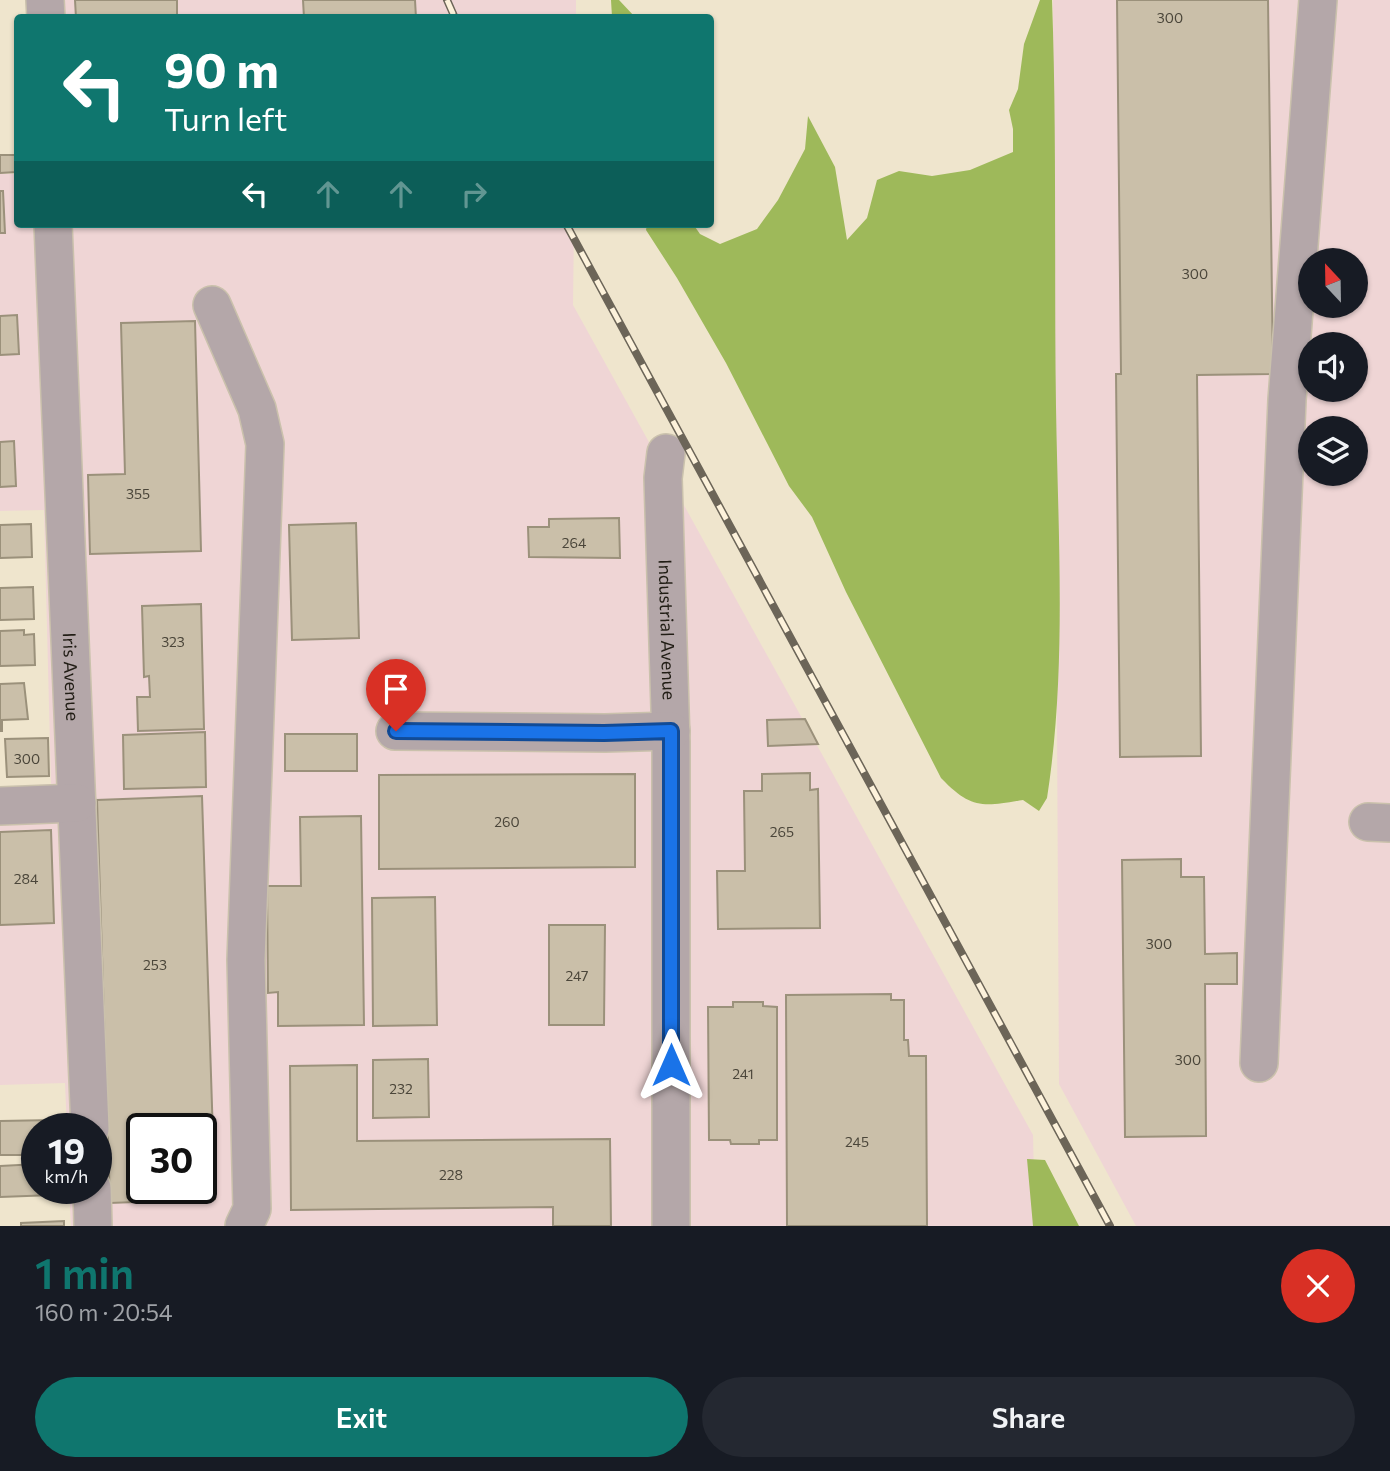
<!DOCTYPE html>
<meta charset="utf-8">
<style>
:root{--surface:#171b24;--page:#242831;--text:#f1f3f6;--muted:#9ea1a6;--accent:#0f766e}
body{margin:0;font-family:Commissioner,sans-serif;background:var(--page);color:var(--text);height:100vh;display:flex;flex-direction:column;font-size:26px;white-space:nowrap}
*{box-sizing:border-box;margin:0}
p{font-size:23px;color:var(--muted)}
.icon{flex:none;width:38px;height:38px;fill:none;stroke:currentColor;stroke-width:2;stroke-linecap:round;stroke-linejoin:round}
.map{position:relative;height:1226px;overflow:hidden}
.side{display:flex;flex-direction:column;background:var(--surface);flex:1}
.side>*{flex:none}
.banner{position:absolute;left:14px;top:14px;width:700px;height:214px;border-radius:7px;box-shadow:0 2px 5px #0004;background:#0f766e;color:#fff;overflow:hidden}
.needle{width:46px;rotate:338deg}
.tools{position:absolute;left:1298px;top:248px;display:grid;gap:14px}
.tools a{display:grid;place-items:center;width:70px;height:70px;border-radius:50%;background:var(--surface);box-shadow:0 2px 5px #0004;font-size:35px}
.speed{position:absolute;left:21px;top:1113px;display:flex;gap:14px;font-size:35px;font-weight:700;text-align:center}
.speed>*{display:grid;place-content:center;width:91px;height:91px;border-radius:50%;background:var(--surface);box-shadow:0 2px 5px #0004;line-height:1}
.speed small{font-size:18px;font-weight:400}
.speed .limit{border:4px solid #111;border-radius:10px;background:#fff;color:#111}
.pin{position:absolute;display:grid;place-items:center;width:60px;height:60px;color:#fff;margin:-72px -30px;border-radius:50% 50% 50% 0;rotate:-45deg;box-shadow:0 0 7px #0007}
.pin .icon{rotate:45deg}
.me{position:absolute;width:77px;margin:-38px;rotate:0deg;stroke-linejoin:round;filter:drop-shadow(0 0 5px #0008)}
.turn{display:flex;align-items:center;gap:24px;height:147px;padding:0 35px;font-size:32px}
.turn .icon{width:91px;height:91px;stroke-width:2.5}
.turn b{display:block;font-size:49px;line-height:60px}
.lanes{display:flex;align-items:center;height:66px;padding:0 35px;background:#0003;justify-content:center;gap:35px;direction:ltr}
.lanes .off{opacity:.35}
.round{display:grid;place-items:center;flex:none;width:74px;height:74px;border-radius:37px;background:var(--page)}
.headline{display:flex;align-items:center;justify-content:space-between;height:119px;padding:0 35px}
h1{font-size:42px;font-weight:600;line-height:52px;color:var(--accent)}
.cta{display:flex;gap:14px;margin-top:auto;padding:14px 35px}
.cta a{flex:1;height:80px;border-radius:42px;background:var(--accent);color:#fff;font-size:28px;font-weight:600;line-height:80px;text-align:center}
.cta a+a{background:var(--page);color:var(--text)}
.map>svg:first-child{display:block}
.industrial{fill:#efd5d5;fill-rule:evenodd}
.forest{fill:#9eb95a}
.building{fill:#cabfa9;stroke:#9b917b;stroke-width:2;fill-rule:evenodd}
.lines{fill:none;stroke-linecap:round;stroke-linejoin:round}
.minor-casing{stroke:#cac1ac;stroke-width:40}
.minor{stroke:#b4a7a9;stroke-width:37}
.rail-casing{stroke:#6c6558;stroke-width:8}
.rail{stroke:#fdf2db;stroke-width:5;stroke-dasharray:16;stroke-linecap:butt}
.route-casing{stroke:#114b97;stroke-width:18}
.route{stroke:#1a73e8;stroke-width:12}
.labels{text-anchor:middle;dominant-baseline:central;stroke-width:7;stroke-linejoin:round;paint-order:stroke}
.number-label{font-size:14px;fill:#4b463a}
.street-label{font-size:18px;fill:#211d15;stroke:#fdf2db}
</style>
<div class="map">
<svg width="1390" height="1226" viewBox="0 0 1390 1226">
<rect width="100%" height="100%" fill="#efe5cd"/>
<!-- industrial -->
<path class="industrial" d="M62 0H576V17L63 18Z
M1053 0H1390V1226H1136L1059 1084ZM1311 261H1356V306H1311ZM1311 345H1356V390H1311ZM1311 429H1356V474H1311Z
M0 174H17L18 224H574L573 305 1033 1135 1035 1226H71L69 1188H96V1129H67L65 1083 0 1085V788L51 784 44 510 0 511ZM142 1129H201V1188H142Z"/>
<!-- forest -->
<path class="forest" d="M611 0H619L635 17H612Z
M1040 0H1052C1057 136 1054 271 1056 407 1058 536 1067 670 1047 798L1039 811 1023 800C982 807 971 809 941 778L846 592 812 517 789 486 726 363 677 278 646 230 647 224H693L700 234 720 244 757 229 778 200 805 149 808 116 835 167 847 240 867 218 877 180 899 171 932 176 970 170 1013 152V129L1009 110 1018 89 1024 44Z
M1027 1159 1045 1160 1079 1226H1033Z"/>
<!-- building -->
<path class="building" d="M75 0H177V18H76Z
M303 0H415L416 18H304Z
M1117 0H1268L1273 374 1197 375 1201 756 1120 757 1116 374H1121Z
M0 155H16V172L0 173Z
M0 191H3L5 233H0Z
M17 315 19 354 0 355V316Z
M195 321 201 551 90 554 88 475 125 474 121 323Z
M14 441 16 486 0 487V442Z
M619 518 620 558 529 557 528 527H549V519Z
M356 523 359 638 292 640 289 525Z
M31 524 32 557 0 558V525Z
M33 587 34 619 0 620V588Z
M201 604 204 729 138 731 137 697H150L149 676 144 677 142 606Z
M24 630V635L34 634 35 665 0 666V631Z
M24 683 28 719 2 720V731H0V684Z
M805 719 818 744 768 746 767 720Z
M205 732 206 787 124 789 123 735Z
M285 734H357V771H285Z
M48 738 49 776 7 777 5 739Z
M810 773V790L818 789 820 928 718 929 717 871H745L744 791H762V774Z
M635 774V867L379 869V775Z
M202 796 215 1199 110 1203 97 800ZM142 1129H201V1188H142Z
M361 816 364 1025 278 1026V992L268 993 267 886H301L300 817Z
M51 830 54 923 0 925V832Z
M1181 859V877H1204L1205 954 1237 953V984H1205L1206 1136 1125 1137 1122 860Z
M435 897 437 1025 373 1026 372 898Z
M549 925H605L604 1025H549Z
M891 994V1000H904V1040H908L909 1056H926L927 1226H787L786 995Z
M733 1002H763V1006L777 1007V1140H759V1144H731L730 1140H709L708 1007H733Z
M428 1059 429 1117 373 1118V1060Z
M357 1065V1141L610 1139 611 1226H553V1207L291 1210 290 1066Z
M54 1120V1129H37V1155H0V1121Z
M37 1164V1188H53V1195L0 1197V1166Z
M64 1221V1226H21V1223Z"/>
<g class="lines">
<defs>
<g id="minor">
<path d="M45 0 46 18"/>
<path id="s1" d="M53 224 90 1129"/>
<path d="M212 305 257 409 265 444 246 960 252 1209 244 1226"/>
<path id="s2" d="M666 453 663 478 671 742V1226"/>
<path d="M395 731 605 733 671 731"/>
<path d="M0 806 77 803"/>
<path d="M1368 822 1390 823"/>
<path d="M1259 1063 1287 400 1318 0"/>
<path d="M92 1188 93 1226"/>
</g>
</defs>
<!-- minor casing -->
<use href="#minor" class="minor-casing"/>
<!-- minor -->
<use href="#minor" class="minor"/>
<defs>
<path id="rail" d="M447 0 455 18
M566 224 1110 1226"/>
</defs>
<!-- rail casing -->
<use href="#rail" class="rail-casing"/>
<!-- rail -->
<use href="#rail" class="rail"/>
</g>
<g class="lines">
<defs>
<path id="route" d="M396 731 604 733 671 731V1065"/>
</defs>
<!-- route casing -->
<use href="#route" class="route-casing"/>
<!-- route -->
<use href="#route" class="route"/>
</g>
<g class="labels">
<!-- number labels -->
<g class="number-label">
<text x="1170" y="17">300</text>
<text x="1195" y="273">300</text>
<text x="138" y="493">355</text>
<text x="574" y="542">264</text>
<text x="173" y="641">323</text>
<text x="27" y="758">300</text>
<text x="507" y="821">260</text>
<text x="782" y="831">265</text>
<text x="26" y="878">284</text>
<text x="1159" y="943">300</text>
<text x="155" y="964">253</text>
<text x="577" y="975">247</text>
<text x="1188" y="1059">300</text>
<text x="743" y="1073">241</text>
<text x="401" y="1088">232</text>
<text x="857" y="1141">245</text>
<text x="451" y="1174">228</text>
</g>
<!-- street labels -->
<g class="street-label">
<text stroke="none"><textPath href="#s2" startOffset="177">Industrial Avenue</textPath></text>
<text stroke="none"><textPath href="#s1" startOffset="453">Iris Avenue</textPath></text>
</g>
</g>
</svg>
<div class="tools">
<a><svg class="needle" viewBox="-14 -14 28 28"><path d="M0-13l5 13h-10z" fill="#e53935"/><path d="M0 13l5-13h-10z" fill="#9ea1a6"/></svg></a>
<a><svg class="icon" aria-label="sound" viewBox="0 0 24 24"><path d="M4 9h4l5-4v14l-5-4H4zM17 9q2 3 0 6"/></svg></a>
<a><svg class="icon" aria-label="layers" viewBox="0 0 24 24"><path d="M12 4l9 5-9 5-9-5zM3 14l9 5 9-5"/></svg></a>
</div>
<div class="speed"><div>19<small>km/h</small></div><div class="limit">30</div></div>
<div class="pin" style="left:396px;top:731px;background:#d93025"><svg class="icon" aria-label="arrive" viewBox="0 0 24 24"><path d="M6 21V4h12l-3 4 3 4H6"/></svg></div>
<svg class="me" style="left:671px;top:1065px" viewBox="-20 -20 40 40"><path d="M0-17L14 15 0 8-14 15z" fill="#1a73e8" stroke="#fff" stroke-width="4"/></svg>
<div class="banner">
<div class="turn"><svg class="icon" aria-label="left" viewBox="0 0 24 24"><path d="M17 20v-9H6M10 6l-5 5 5 5"/></svg><div><b>90 m</b>Turn left</div></div>
<div class="lanes"><svg class="icon" aria-label="left" viewBox="0 0 24 24"><path d="M17 20v-9H6M10 6l-5 5 5 5"/></svg><svg class="icon off" aria-label="ahead" viewBox="0 0 24 24"><path d="M12 20V5M6 11l6-6 6 6"/></svg><svg class="icon off" aria-label="ahead" viewBox="0 0 24 24"><path d="M12 20V5M6 11l6-6 6 6"/></svg><svg class="icon off" aria-label="right" viewBox="0 0 24 24"><path d="M7 20v-9h11M14 6l5 5-5 5"/></svg></div>
</div>
</div>
<section class="side">
<div class="headline"><div><h1>1 min</h1><p>160 m · 20:54</p></div><a class="round" style="background:#d93025;color:#fff"><svg class="icon" aria-label="close" viewBox="0 0 24 24"><path d="M6 6l12 12M18 6L6 18"/></svg></a></div>
<div class="cta"><a>Exit</a><a>Share</a></div>
</section>
